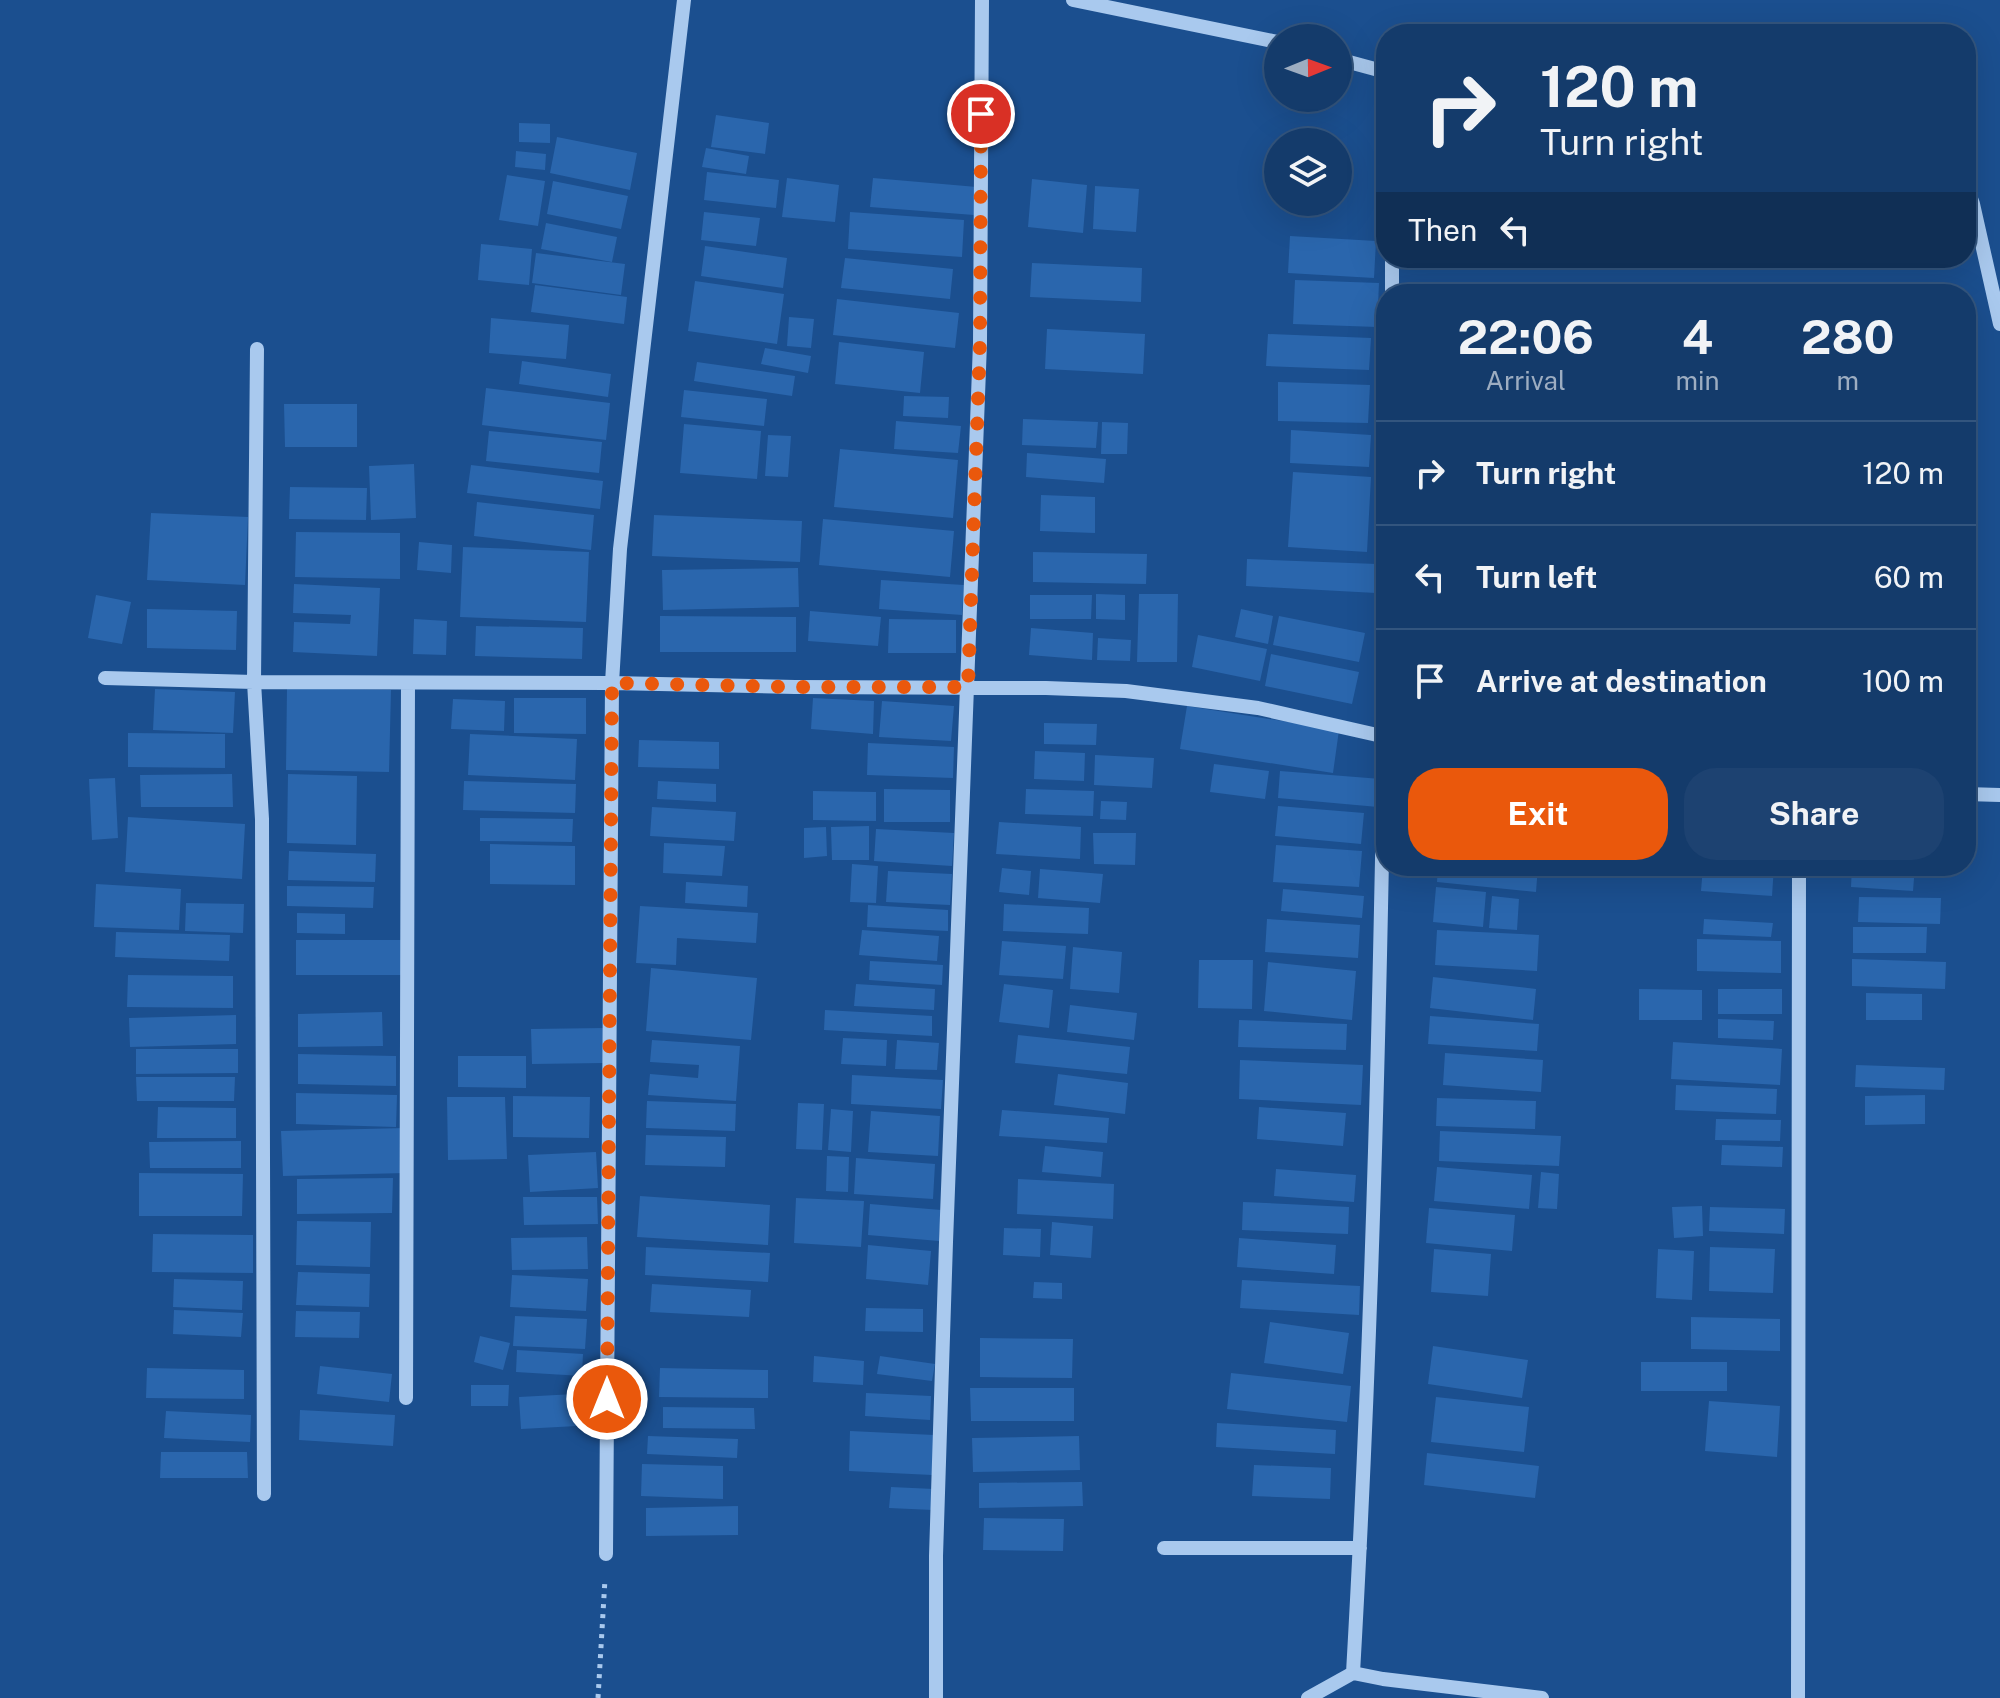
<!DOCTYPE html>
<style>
:root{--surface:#143b6b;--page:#1d4271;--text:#f1f3f6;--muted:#9dadc1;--line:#33557e;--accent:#ea580c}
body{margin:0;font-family:"Public Sans",sans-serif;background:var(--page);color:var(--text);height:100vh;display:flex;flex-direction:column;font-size:30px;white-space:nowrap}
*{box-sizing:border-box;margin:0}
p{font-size:26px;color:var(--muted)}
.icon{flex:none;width:44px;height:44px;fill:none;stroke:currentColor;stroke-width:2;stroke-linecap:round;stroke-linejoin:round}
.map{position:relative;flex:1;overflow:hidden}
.side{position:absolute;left:1376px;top:284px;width:600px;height:592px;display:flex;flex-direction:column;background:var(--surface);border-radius:32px;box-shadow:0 8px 32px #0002,0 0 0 2px var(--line)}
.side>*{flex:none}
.top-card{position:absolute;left:1376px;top:24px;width:600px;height:244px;border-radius:32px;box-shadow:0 8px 32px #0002,0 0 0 2px var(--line);background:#143b6b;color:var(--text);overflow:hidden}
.needle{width:52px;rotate:89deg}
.controls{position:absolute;left:1264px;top:24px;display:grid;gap:16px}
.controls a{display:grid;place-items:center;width:88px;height:88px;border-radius:50%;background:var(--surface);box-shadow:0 8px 32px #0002,0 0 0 2px var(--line);font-size:40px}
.pin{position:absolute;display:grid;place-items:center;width:68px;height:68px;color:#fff;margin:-34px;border:4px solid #fff;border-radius:50%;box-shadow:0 2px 8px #0007}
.me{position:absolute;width:88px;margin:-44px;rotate:0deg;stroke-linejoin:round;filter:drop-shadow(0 0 6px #0008)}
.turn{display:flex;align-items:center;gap:28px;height:168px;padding:0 32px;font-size:36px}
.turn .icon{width:104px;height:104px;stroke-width:2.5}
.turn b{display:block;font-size:56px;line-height:68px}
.then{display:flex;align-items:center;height:76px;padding:0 32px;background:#0003;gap:16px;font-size:30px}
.eta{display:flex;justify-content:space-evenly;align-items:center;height:136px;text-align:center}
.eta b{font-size:48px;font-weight:700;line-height:56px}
.button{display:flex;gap:16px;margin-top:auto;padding:16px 32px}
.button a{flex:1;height:92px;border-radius:32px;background:var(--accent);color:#fff;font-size:32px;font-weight:700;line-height:92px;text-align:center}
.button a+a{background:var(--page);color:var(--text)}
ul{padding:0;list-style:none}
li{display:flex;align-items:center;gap:24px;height:104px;padding:0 32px;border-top:2px solid var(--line)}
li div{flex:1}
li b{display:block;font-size:30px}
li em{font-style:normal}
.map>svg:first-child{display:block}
.building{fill:#2a66ad}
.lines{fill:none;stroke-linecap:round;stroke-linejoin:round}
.path{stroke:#a9c9ee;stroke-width:5;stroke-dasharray:4 6;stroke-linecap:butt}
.minor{stroke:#a9c9ee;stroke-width:14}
.route{stroke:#ea580c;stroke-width:14;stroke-dasharray:0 25.2}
</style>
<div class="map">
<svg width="2000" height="1698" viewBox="0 0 2000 1698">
<rect width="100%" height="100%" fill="#1b4f8f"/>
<!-- building -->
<path class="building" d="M716 115 769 123 765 154 711 147Z
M519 123 550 124V143L519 142Z
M557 137 637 153 630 190 550 173Z
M706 148 749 156 746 174 702 167Z
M516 151 546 154 545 170 515 167Z
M707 172 779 180 776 208 704 200Z
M507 175 545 181 538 226 499 220Z
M787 178 839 185 835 222 782 217Z
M873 178 977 187 974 215 870 207Z
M1032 179 1087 185 1083 233 1028 227Z
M553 181 628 196 621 229 547 214Z
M1095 186 1139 189 1136 232 1093 229Z
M704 212 760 218 756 246 701 240Z
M850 212 964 220 962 257 848 249Z
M546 223 617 237 612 262 541 249Z
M1290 236 1376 241 1374 278 1288 273Z
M481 244 532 249 529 285 478 280Z
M705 246 787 258 783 288 701 276Z
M536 253 625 264 621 295 532 283Z
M845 258 953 269 950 299 841 288Z
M1032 263 1142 268 1141 302 1030 297Z
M1295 280 1379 283 1377 327 1293 324Z
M695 281 784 294 777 344 688 331Z
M535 285 627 297 624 324 531 312Z
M837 299 959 313 955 348 833 335Z
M789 317 814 319 811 348 787 346Z
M491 318 569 325 566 359 489 353Z
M1047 329 1145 334 1143 374 1045 369Z
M1268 334 1371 338 1369 370 1266 366Z
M839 342 924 352 920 393 835 384Z
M765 348 811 356 808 373 761 364Z
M522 361 611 374 608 397 519 384Z
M697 362 795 376 792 396 694 381Z
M1278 382 1370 385 1368 423 1278 421Z
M486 388 610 403 606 440 482 425Z
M684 390 767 399 764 426 681 417Z
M904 396 949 397 948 418 903 416Z
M284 404H357V447H285Z
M1023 419 1098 422 1096 448 1022 445Z
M896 421 961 426 958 453 894 449Z
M1102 422 1128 423 1127 454H1101Z
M684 424 761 431 757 479 680 473Z
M1291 430 1371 435 1369 467 1290 463Z
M489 431 602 442 599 473 486 461Z
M768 435 791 436 788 477 765 476Z
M840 449 958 460 953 518 834 507Z
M1027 453 1106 459 1104 483 1026 477Z
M414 464 416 518 371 520 369 466Z
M471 465 603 481 600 509 467 493Z
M1293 472 1371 477 1367 552 1288 547Z
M290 487 367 488 366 520 289 519Z
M1041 495 1095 497V533L1040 531Z
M477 502 594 515 591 550 474 536Z
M151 513 248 517 245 585 147 580Z
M654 515 802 521 800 562 652 556Z
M823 519 954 531 950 577 819 565Z
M296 532 400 533V579L295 577Z
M419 542 452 545 451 573 417 570Z
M463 547 589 552 586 622 460 617Z
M1033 552 1147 554 1146 584 1033 582Z
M1247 559 1377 564 1376 593 1246 586Z
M798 568 799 607 663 610 662 570Z
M881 580 964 585 962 615 879 609Z
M294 584 380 588 377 656 293 652 294 622 350 624 351 615 293 613Z
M1096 594 1125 595V620L1096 619Z
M1139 594H1178L1177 662H1137Z
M96 595 131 602 122 644 88 638Z
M1030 595H1092L1091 619H1030Z
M147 609 237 611 236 650 147 648Z
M1241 609 1273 616 1268 644 1235 637Z
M810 611 881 617 878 646 808 641Z
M660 616 796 617V652H660Z
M1279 616 1365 633 1359 662 1273 645Z
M414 619 447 621 446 655 413 654Z
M889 619 956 620V653H888Z
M476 626 583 628 582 659 475 656Z
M1031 628 1093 633 1092 660 1029 655Z
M1198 635 1267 649 1260 681 1192 667Z
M1098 638 1131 640 1130 661 1097 660Z
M1271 654 1359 672 1352 704 1265 686Z
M287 688 391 690 389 772 286 770Z
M155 689 235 692 233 733 153 730Z
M514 698H586V734L514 733Z
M813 698 874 701 873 734 811 729Z
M453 699 505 701 504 731 451 729Z
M882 701 954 706 951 741 879 737Z
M1187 706 1339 730 1333 773 1180 749Z
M1044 723 1097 724 1096 745 1044 744Z
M128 733 225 734V768L128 767Z
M470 734 577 739 575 780 468 775Z
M639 740 719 742V769L638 767Z
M868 743 954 747 953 778 867 775Z
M1035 751 1085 753 1084 781 1034 779Z
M1095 755 1154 758 1152 788 1094 785Z
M1214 764 1269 771 1265 799 1210 792Z
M1280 771 1381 779 1378 807 1278 798Z
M232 774 233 807H141L140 775Z
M288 774 357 776 356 845 287 843Z
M115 778 118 838 92 840 89 779Z
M464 781 576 784 575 813 463 810Z
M658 781 716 784V802L657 799Z
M884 789 950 790V822H884Z
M1026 789 1094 791 1093 816 1025 814Z
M813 791 876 792V821L813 820Z
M1101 801 1127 802 1126 820 1100 819Z
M1278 806 1364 813 1361 844 1275 836Z
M652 807 736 812 734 841 650 836Z
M128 817 245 824 242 879 125 872Z
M480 818 573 819 572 842 480 841Z
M999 822 1081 827 1080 859 996 854Z
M869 826V860H832L831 827Z
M826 827 827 856 804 858V828Z
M876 829 954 833 952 866 874 861Z
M1093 833H1136L1135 865 1094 864Z
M664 843 725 846 722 876 663 873Z
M490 844 575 846V885L490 884Z
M1276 845 1362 851 1359 887 1273 882Z
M289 851 376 854 375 882 288 880Z
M852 864 878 866 876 903 850 902Z
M1438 866H1538L1536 892 1437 882Z
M1703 866H1774L1772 896 1701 891Z
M1852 866H1915L1913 891 1851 887Z
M1002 868 1031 871 1029 895 999 892Z
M1040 869 1103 874 1100 903 1038 898Z
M888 871 952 874 950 905 886 902Z
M686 882 748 886 747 907 685 903Z
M96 884 181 889 179 930 94 927Z
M287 886 374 887 373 908 287 906Z
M1436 887 1486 892 1483 927 1433 922Z
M1283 889 1364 896 1362 918 1281 911Z
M1492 896 1519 899 1517 930 1489 928Z
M1859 897 1941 898 1940 924 1858 922Z
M186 903 244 904 243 933 185 931Z
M1004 904 1089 908 1088 934 1003 931Z
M868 905 948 910V931L867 927Z
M640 906 758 913 756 943 677 938 676 965 636 963Z
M297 913 345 914V934L297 933Z
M1267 919 1360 925 1358 958 1265 952Z
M1704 919 1773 923 1771 937 1703 934Z
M1853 927H1927L1926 953H1853Z
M862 930 939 936 937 961 859 955Z
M1437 930 1539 935 1537 971 1435 965Z
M116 932 230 935 229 961 115 957Z
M1697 939 1781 941V973L1697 971Z
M296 940H403V975H296Z
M1002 941 1066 946 1063 979 999 975Z
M1073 947 1122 952 1119 993 1070 989Z
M1852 959 1946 962 1945 989 1852 986Z
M1199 960H1253L1252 1009 1198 1008Z
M870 961 943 965 942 985 869 980Z
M1268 962 1356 971 1352 1020 1264 1011Z
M651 968 757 978 751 1040 646 1031Z
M128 975 233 976V1008L127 1007Z
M1433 977 1536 989 1533 1020 1430 1008Z
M856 984 935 989 934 1010 854 1006Z
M1004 984 1053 990 1049 1028 999 1022Z
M1639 989 1702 990V1020H1639Z
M1718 989H1782V1014H1718Z
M1866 993 1922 994V1020H1866Z
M1070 1005 1137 1013 1134 1040 1067 1032Z
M825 1010 932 1016V1036L824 1030Z
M382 1012 383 1046 298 1047V1014Z
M236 1015V1044L130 1047 129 1018Z
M1430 1016 1539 1024 1537 1051 1428 1044Z
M1718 1019 1774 1021 1773 1040 1718 1038Z
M1239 1020 1347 1024 1346 1050 1238 1047Z
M604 1028V1063L532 1064 531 1029Z
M1018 1035 1130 1047 1127 1074 1015 1063Z
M843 1038 887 1040 886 1066 841 1064Z
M652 1040 740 1046 736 1101 648 1095 650 1074 698 1078 699 1065 650 1062Z
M897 1040 939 1043 937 1070 895 1069Z
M1673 1042 1782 1049 1780 1085 1671 1079Z
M136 1049H238V1073L136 1074Z
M1445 1053 1543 1060 1541 1092 1443 1085Z
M298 1054 396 1056V1086L298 1084Z
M458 1056H526V1088L458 1087Z
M1240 1060 1363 1065 1361 1105 1239 1099Z
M1856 1065 1945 1068 1944 1090 1855 1087Z
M1058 1074 1128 1083 1125 1114 1054 1105Z
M852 1075 943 1080 941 1109 851 1104Z
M136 1077H235L234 1101H137Z
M1676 1085 1777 1089 1776 1114 1675 1110Z
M296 1093 397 1095 396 1127 296 1124Z
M1925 1095V1124L1865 1125V1096Z
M513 1096 590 1097 589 1138 513 1137Z
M447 1097H505L507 1159 448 1160Z
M1437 1098 1536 1101 1535 1129 1436 1126Z
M647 1101 736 1104 735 1131 646 1128Z
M798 1103 824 1104 822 1150 796 1149Z
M158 1107 236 1108V1138H157Z
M1259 1107 1346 1113 1343 1146 1257 1139Z
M831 1109 853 1111 851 1152 828 1150Z
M1002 1110 1109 1118 1107 1143 999 1136Z
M871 1111 940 1116 938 1156 868 1152Z
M1716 1119 1781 1120 1780 1141 1715 1140Z
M405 1128 406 1173 283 1176 281 1131Z
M1440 1131 1561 1136 1559 1166 1439 1161Z
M646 1135 726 1137 725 1167 645 1165Z
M241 1141V1168H150L149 1142Z
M1722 1145 1783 1147 1782 1167 1721 1165Z
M1045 1146 1103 1152 1101 1177 1042 1172Z
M596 1152 598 1188 530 1192 528 1155Z
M827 1156 849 1157 848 1192 826 1191Z
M856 1158 935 1164 933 1199 854 1194Z
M1437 1167 1532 1175 1529 1209 1434 1201Z
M1276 1169 1356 1175 1354 1202 1274 1196Z
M1541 1172 1559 1174 1557 1209 1538 1208Z
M139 1173 243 1174 242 1216H139Z
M393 1178 392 1213 297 1214V1179Z
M1018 1179 1114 1184 1113 1219 1017 1214Z
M640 1196 770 1205 768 1245 637 1237Z
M523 1197H597L598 1224 524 1225Z
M796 1198 864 1201 861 1247 794 1243Z
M1243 1202 1349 1207 1348 1234 1242 1230Z
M870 1204 941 1210 939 1241 868 1235Z
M1702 1206 1703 1236 1674 1238 1672 1207Z
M1710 1207 1785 1209 1784 1234 1709 1231Z
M1429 1208 1515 1215 1512 1251 1426 1243Z
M297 1221 371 1222 370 1267 296 1265Z
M1052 1222 1093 1226 1091 1258 1050 1255Z
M1004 1228 1041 1229 1040 1257 1003 1255Z
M153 1234 253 1235V1273L152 1272Z
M587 1237 588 1269 512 1270 511 1238Z
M1239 1238 1336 1245 1334 1274 1237 1267Z
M868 1245 931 1251 928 1285 866 1279Z
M646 1247 770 1253 768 1282 645 1275Z
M1710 1247 1775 1249 1773 1293 1709 1291Z
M1434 1249 1491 1254 1488 1296 1431 1292Z
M1658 1249 1694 1251 1692 1300 1656 1298Z
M298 1272 370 1274 369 1307 296 1305Z
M512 1275 588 1279 586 1311 510 1307Z
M174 1279 243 1281 242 1310 173 1307Z
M1242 1280 1360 1286 1359 1315 1240 1308Z
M1034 1282 1062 1283V1299L1033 1298Z
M652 1284 751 1290 749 1317 650 1312Z
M866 1308 923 1309V1332L865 1331Z
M174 1310 243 1313 241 1337 173 1334Z
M296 1311 360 1312 359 1338 295 1337Z
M515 1316 587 1319 585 1349 513 1346Z
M1691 1317 1780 1319V1351L1691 1349Z
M1270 1322 1349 1333 1343 1374 1264 1363Z
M480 1336 510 1343 503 1370 474 1362Z
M980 1338 1073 1339 1072 1378 980 1377Z
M1433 1346 1528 1360 1522 1398 1428 1384Z
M517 1350 583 1354 582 1376 516 1372Z
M814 1356 864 1361 863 1385 813 1382Z
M880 1356 935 1364 932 1381 877 1374Z
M1641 1362H1727V1391H1641Z
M320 1366 392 1374 389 1402 317 1394Z
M147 1368 244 1370V1399L146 1398Z
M660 1368 768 1370V1398L659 1397Z
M1231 1373 1351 1386 1347 1422 1227 1409Z
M471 1385H509L508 1406H471Z
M970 1388H1074V1421H971Z
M866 1393 931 1396 930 1420 865 1416Z
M575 1394 577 1426 521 1429 519 1397Z
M1436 1397 1529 1407 1524 1452 1431 1442Z
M1709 1401 1780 1406 1777 1457 1705 1451Z
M663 1407 754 1408 755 1429 663 1428Z
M300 1410 395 1415 393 1446 299 1440Z
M166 1411 251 1415 250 1442 164 1438Z
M1217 1423 1336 1430 1335 1454 1216 1447Z
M850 1431 934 1435 932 1475 849 1471Z
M648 1436 738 1439 737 1458 647 1454Z
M1079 1436 1080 1470 973 1472 972 1438Z
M161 1452H247L248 1478H160Z
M1427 1453 1539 1466 1535 1498 1424 1485Z
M642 1464 723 1466V1499L641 1496Z
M1254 1465 1331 1468 1330 1499 1252 1496Z
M1082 1482 1083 1506 979 1508V1483Z
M891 1487 934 1489 933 1510 889 1508Z
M738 1506V1535L646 1536V1508Z
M984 1518 1064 1519 1063 1551 983 1550Z"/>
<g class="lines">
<!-- path -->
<path class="path" d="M598 1698 605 1579"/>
<!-- minor -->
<path class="minor" d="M1073 0 1278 42
M1338 59 1386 72
M1966 185 1973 204 2000 324
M1392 294V258
M257 349 254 682 262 819 264 1494
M105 678 254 682 612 683 795 687 1046 688 1126 691 1258 708 1386 737
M1966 794 2000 795
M406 1398 408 683
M1164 1548H1360
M606 1554 612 683 620 549 684 0
M1353 1673C1373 1323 1381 971 1386 620
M936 1698V1556L946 1242 980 343 982 0
M1308 1698 1353 1673 1383 1679 1542 1698
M1798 1698 1799 866"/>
</g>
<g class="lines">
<!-- route -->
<path class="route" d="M607 1399 612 683 795 687H968L980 343 981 114"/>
</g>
</svg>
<div class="controls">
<a><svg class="needle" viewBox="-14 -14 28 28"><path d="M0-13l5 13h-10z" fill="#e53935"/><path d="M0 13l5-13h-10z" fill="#9dadc1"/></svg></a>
<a><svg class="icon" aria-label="layers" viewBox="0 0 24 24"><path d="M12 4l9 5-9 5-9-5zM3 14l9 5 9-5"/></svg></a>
</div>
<div class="pin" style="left:981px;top:114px;background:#d93025"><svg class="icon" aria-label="arrive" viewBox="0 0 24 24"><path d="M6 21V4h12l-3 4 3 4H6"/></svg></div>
<svg class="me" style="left:607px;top:1399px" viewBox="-20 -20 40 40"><circle r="17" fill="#ea580c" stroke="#fff" stroke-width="3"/><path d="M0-11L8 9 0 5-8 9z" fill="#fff"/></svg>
<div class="top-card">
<div class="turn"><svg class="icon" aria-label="right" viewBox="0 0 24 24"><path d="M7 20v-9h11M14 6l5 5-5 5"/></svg><div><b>120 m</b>Turn right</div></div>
<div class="then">Then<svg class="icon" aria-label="left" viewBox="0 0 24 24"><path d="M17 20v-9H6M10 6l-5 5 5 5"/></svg></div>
</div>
<section class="side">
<div class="eta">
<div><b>22:06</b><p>Arrival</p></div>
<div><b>4</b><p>min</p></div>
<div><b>280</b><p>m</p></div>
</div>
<ul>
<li><svg class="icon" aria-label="right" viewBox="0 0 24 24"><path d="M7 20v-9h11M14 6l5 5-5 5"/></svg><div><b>Turn right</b></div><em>120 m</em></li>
<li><svg class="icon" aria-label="left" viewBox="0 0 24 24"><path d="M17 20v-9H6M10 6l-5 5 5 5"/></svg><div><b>Turn left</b></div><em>60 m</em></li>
<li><svg class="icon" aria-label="arrive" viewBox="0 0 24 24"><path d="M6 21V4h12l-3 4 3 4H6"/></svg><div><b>Arrive at destination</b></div><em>100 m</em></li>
</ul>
<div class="button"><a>Exit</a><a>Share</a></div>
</section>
</div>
